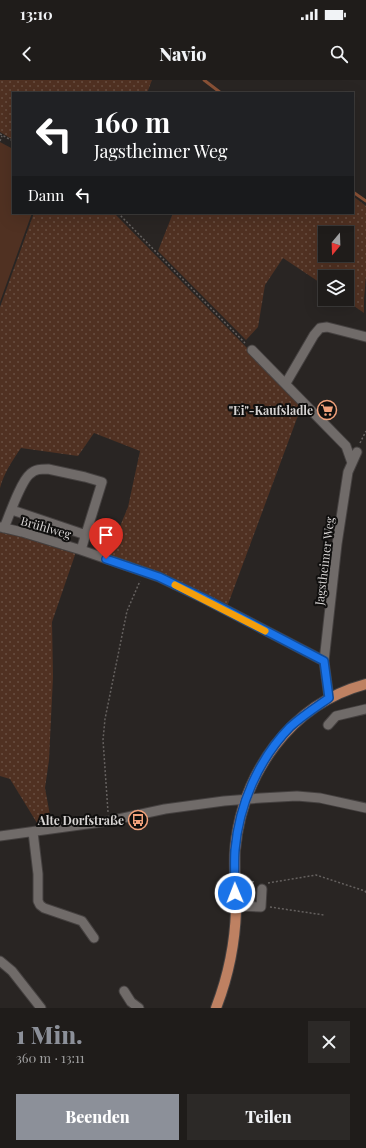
<!DOCTYPE html>
<html lang="de">
<meta charset="utf-8">
<style>
:root{--surface:#1f1c1a;--page:#2c2927;--text:#f1f3f6;--muted:#a1a1a2;--line:#3c3a39;--accent:#8c9099}
body{margin:0;font-family:"Playfair Display",serif;background:var(--page);color:var(--text);height:100vh;display:flex;flex-direction:column;font-size:15px;white-space:nowrap}
*{box-sizing:border-box;margin:0}
p{font-size:13px;color:var(--muted)}
.icon{flex:none;width:22px;height:22px;fill:none;stroke:currentColor;stroke-width:2;stroke-linecap:round;stroke-linejoin:round}
.map{position:relative;height:928px;overflow:hidden}
.sheet{display:flex;flex-direction:column;background:var(--surface);flex:1}
.sheet>*{flex:none}
.guide{position:absolute;left:12px;top:12px;width:342px;height:122px;border-radius:0px;box-shadow:0 4px 16px #0002,0 0 0 1px var(--line);background:#202124;color:#fff;overflow:hidden}
.needle{width:26px;rotate:199deg}
.tools{position:absolute;left:318px;top:146px;display:grid;gap:8px}
.tools a{display:grid;place-items:center;width:36px;height:36px;border-radius:0px;background:var(--surface);box-shadow:0 4px 16px #0002,0 0 0 1px var(--line);font-size:20px}
.pin{position:absolute;display:grid;place-items:center;width:34px;height:34px;color:#fff;margin:-41px -17px;border-radius:50% 50% 50% 0;rotate:-45deg;box-shadow:0 0 4px #0007}
.pin .icon{rotate:45deg}
.me{position:absolute;width:44px;margin:-22px;rotate:359deg;stroke-linejoin:round;filter:drop-shadow(0 0 3px #0008)}
.turn{display:flex;align-items:center;gap:14px;height:84px;padding:0 16px;font-size:18px}
.turn .icon{width:52px;height:52px;stroke-width:2.5}
.turn b{display:block;font-size:28px;line-height:34px}
.then{display:flex;align-items:center;height:38px;padding:0 16px;background:#0003;gap:8px;font-size:15px}
.round{display:grid;place-items:center;flex:none;width:42px;height:42px;border-radius:0px;background:var(--page)}
.overview{display:flex;align-items:center;justify-content:space-between;height:68px;padding:0 16px}
h1{font-size:24px;font-weight:800;line-height:30px;color:var(--accent)}
.button{display:flex;gap:8px;margin-top:auto;padding:8px 16px}
.button a{flex:1;height:46px;border-radius:0px;background:var(--accent);color:#fff;font-size:16px;font-weight:800;line-height:46px;text-align:center}
.button a+a{background:var(--page);color:var(--text)}
.status{display:flex;justify-content:space-between;align-items:center;height:28px;padding:0 20px;background:var(--surface);direction:ltr}
.status svg{height:11px;fill:currentColor}
header{display:flex;justify-content:space-between;align-items:center;height:52px;padding:0 16px;background:var(--surface);font-size:18px;font-weight:800}
.map>svg:first-child{display:block}
.grass{fill:url(#grass-dots);fill-rule:evenodd}
.pitch{fill:#503122}
.lines{fill:none;stroke-linecap:round;stroke-linejoin:round}
.stream{stroke:#895136;stroke-width:3}
.minor-casing{stroke:#454140;stroke-width:11}
.major-casing{stroke:#454140;stroke-width:12}
.path{stroke:#65615f;stroke-width:1.5;stroke-dasharray:2 2;stroke-linecap:butt}
.minor{stroke:#706b69;stroke-width:9}
.major{stroke:#be8162;stroke-width:10}
.route-casing{stroke:#114b97;stroke-width:10}
.route{stroke:#1a73e8;stroke-width:7}
.slow{stroke:#f59e0b;stroke-width:7}
.labels{text-anchor:middle;dominant-baseline:central;stroke-width:4;stroke-linejoin:round;paint-order:stroke}
.poi-label{font-size:12px;font-weight:bold;fill:#d7d4d3;stroke:#100f0e;text-anchor:end}
.street-label{font-size:12px;fill:#d7d4d3;stroke:#100f0e}
</style>
<div class="status"><b>13:10</b><svg viewBox="0 0 49 12"><path d="M0 12V9h3v3zM5 12V6h3v6zM10 12V3h3v9zM15 12V0h3v12zM26 1h20v11H26zM47 4h2v5h-2z"/></svg></div>
<header><svg class="icon" aria-label="back" viewBox="0 0 24 24"><path d="M15 5l-7 7 7 7"/></svg>Navio<svg class="icon" aria-label="search" viewBox="0 0 24 24"><circle cx="10" cy="10" r="6"/><path d="M15 15l6 6"/></svg></header>
<div class="map">
<svg width="366" height="928" viewBox="0 0 366 928">
<defs>
<pattern id="grass-dots" width="8" height="8" patternUnits="userSpaceOnUse"><rect width="8" height="8" fill="#503122"/><path d="M2 2h.1M6 6h.1" fill="none" stroke="#684e41" stroke-width="1.8" stroke-linecap="round"/></pattern>
</defs>
<rect width="100%" height="100%" fill="#292523"/>
<!-- grass -->
<path class="grass" d="M0 0H152L147 13H13V60L0 52Z
M353 116 366 126V196L364 219V233L344 219H347V197H325V206L283 178 265 205 258 247 246 260 158 171 173 133H353ZM325 153H347V175H325Z
M34 133H114L251 272 303 322 227 527 162 494 108 475 128 427 140 371 94 353 78 376 21 368C12 381 4 393 0 408V227Z
M0 450 66 471 67 468 76 472 52 542 53 597 49 680 45 708 51 741 37 743 10 699 0 696Z"/>
<!-- pitch -->
<path class="pitch" d="M0 62 13 69V133H32L0 222Z"/>
<g class="lines">
<!-- stream -->
<path class="stream" d="M204 0 221 13
M353 112 366 121"/>
<defs>
<path id="minor" d="M252 270 346 366 352 383
M286 303 314 255 320 248 327 247 366 257
M12 430 86 455
M0 447 22 452 81 470 159 497 205 519 324 581
M4 448C9 436 21 401 30 394 35 389 41 389 48 389L85 397 102 402 81 470
M329 618 324 581 337 464 348 392 357 372
M328 645 336 636 366 629
M33 752 38 794V821L40 825 44 828 82 841 94 858
M0 756 109 741 165 729 224 721 261 718 297 716 320 718 366 728
M235 826 261 827 262 809
M0 881 12 891 41 928
M124 911 131 922 139 928"/>
<path id="major" d="M216 928C228 897 235 864 236 830 236 810 234 790 235 770 242 694 290 624 366 604"/>
</defs>
<!-- minor casing -->
<use href="#minor" class="minor-casing"/>
<!-- major casing -->
<use href="#major" class="major-casing"/>
<!-- path -->
<path class="path" d="M0 54 13 61
M0 61 2 56
M118 133 245 263
M360 363 366 351
M108 732 103 660 105 639 127 531 140 501
M244 801 256 802
M268 803 316 795 365 811 366 813
M270 827 324 835"/>
<!-- minor -->
<use href="#minor" class="minor"/>
<!-- major -->
<use href="#major" class="major"/>
</g>
<g class="lines">
<defs>
<path id="route" d="M106 479 159 497 205 519 324 581 329 618C316 627 302 636 290 647 258 680 239 725 235 770 234 784 235 799 235 813"/>
</defs>
<!-- route casing -->
<use href="#route" class="route-casing"/>
<!-- route -->
<use href="#route" class="route"/>
<!-- slow -->
<path class="slow" d="M175 505 265 551"/>
</g>
<!-- icons -->
<defs>
<symbol id="supermarket-ring" viewBox="-11 -11 22 22"><circle r="9.5" fill="#100f0e" stroke="#f1a17b" stroke-width="1.5"/><path d="M-6-5.5h2.5l.6 2H6L4.5 2H-2.5L-4.4-4H-6ZM-1.5 3.2a1.3 1.3 0 1 0 .1 0ZM3 3.2a1.3 1.3 0 1 0 .1 0Z" fill="#f1a17b"/></symbol>
<symbol id="bus-ring" viewBox="-11 -11 22 22"><circle r="9.5" fill="#100f0e" stroke="#f1a17b" stroke-width="1.5"/><path d="M-5-6H5V4H4V6H2V4H-2V6H-4V4H-5ZM-3.5-4V0h7V-4ZM-3.5 1.2v1.5H-2V1.2ZM2 1.2v1.5H3.5V1.2Z" fill="#f1a17b"/></symbol>
</defs>
<g fill-rule="evenodd">
<use href="#supermarket-ring" x="316" y="319" width="22" height="22"/>
<use href="#bus-ring" x="127" y="729" width="22" height="22"/>
</g>
<g class="labels">
<!-- poi labels -->
<g class="poi-label">
<text x="313" y="330">"Ei"-Kaufsladle</text>
<text x="124" y="740">Alte Dorfstraße</text>
</g>
<!-- street labels -->
<g class="street-label">
<text transform="translate(46 447) rotate(16)">Brühlweg</text>
<text transform="translate(324 481) rotate(-83)">Jagstheimer Weg</text>
</g>
</g>
</svg>
<div class="tools">
<a><svg class="needle" viewBox="-14 -14 28 28"><path d="M0-13l5 13h-10z" fill="#e53935"/><path d="M0 13l5-13h-10z" fill="#a1a1a2"/></svg></a>
<a><svg class="icon" aria-label="layers" viewBox="0 0 24 24"><path d="M12 4l9 5-9 5-9-5zM3 14l9 5 9-5"/></svg></a>
</div>
<div class="pin" style="left:106px;top:479px;background:#d93025"><svg class="icon" aria-label="arrive" viewBox="0 0 24 24"><path d="M6 21V4h12l-3 4 3 4H6"/></svg></div>
<svg class="me" style="left:235px;top:813px" viewBox="-20 -20 40 40"><circle r="17" fill="#1a73e8" stroke="#fff" stroke-width="3"/><path d="M0-11L8 9 0 5-8 9z" fill="#fff"/></svg>
<div class="guide">
<div class="turn"><svg class="icon" aria-label="left" viewBox="0 0 24 24"><path d="M17 20v-9H6M10 6l-5 5 5 5"/></svg><div><b>160 m</b>Jagstheimer Weg</div></div>
<div class="then">Dann<svg class="icon" aria-label="left" viewBox="0 0 24 24"><path d="M17 20v-9H6M10 6l-5 5 5 5"/></svg></div>
</div>
</div>
<section class="sheet">
<div class="overview"><div><h1>1 Min.</h1><p>360 m · 13:11</p></div><a class="round"><svg class="icon" aria-label="close" viewBox="0 0 24 24"><path d="M6 6l12 12M18 6L6 18"/></svg></a></div>
<div class="button"><a>Beenden</a><a>Teilen</a></div>
</section>
